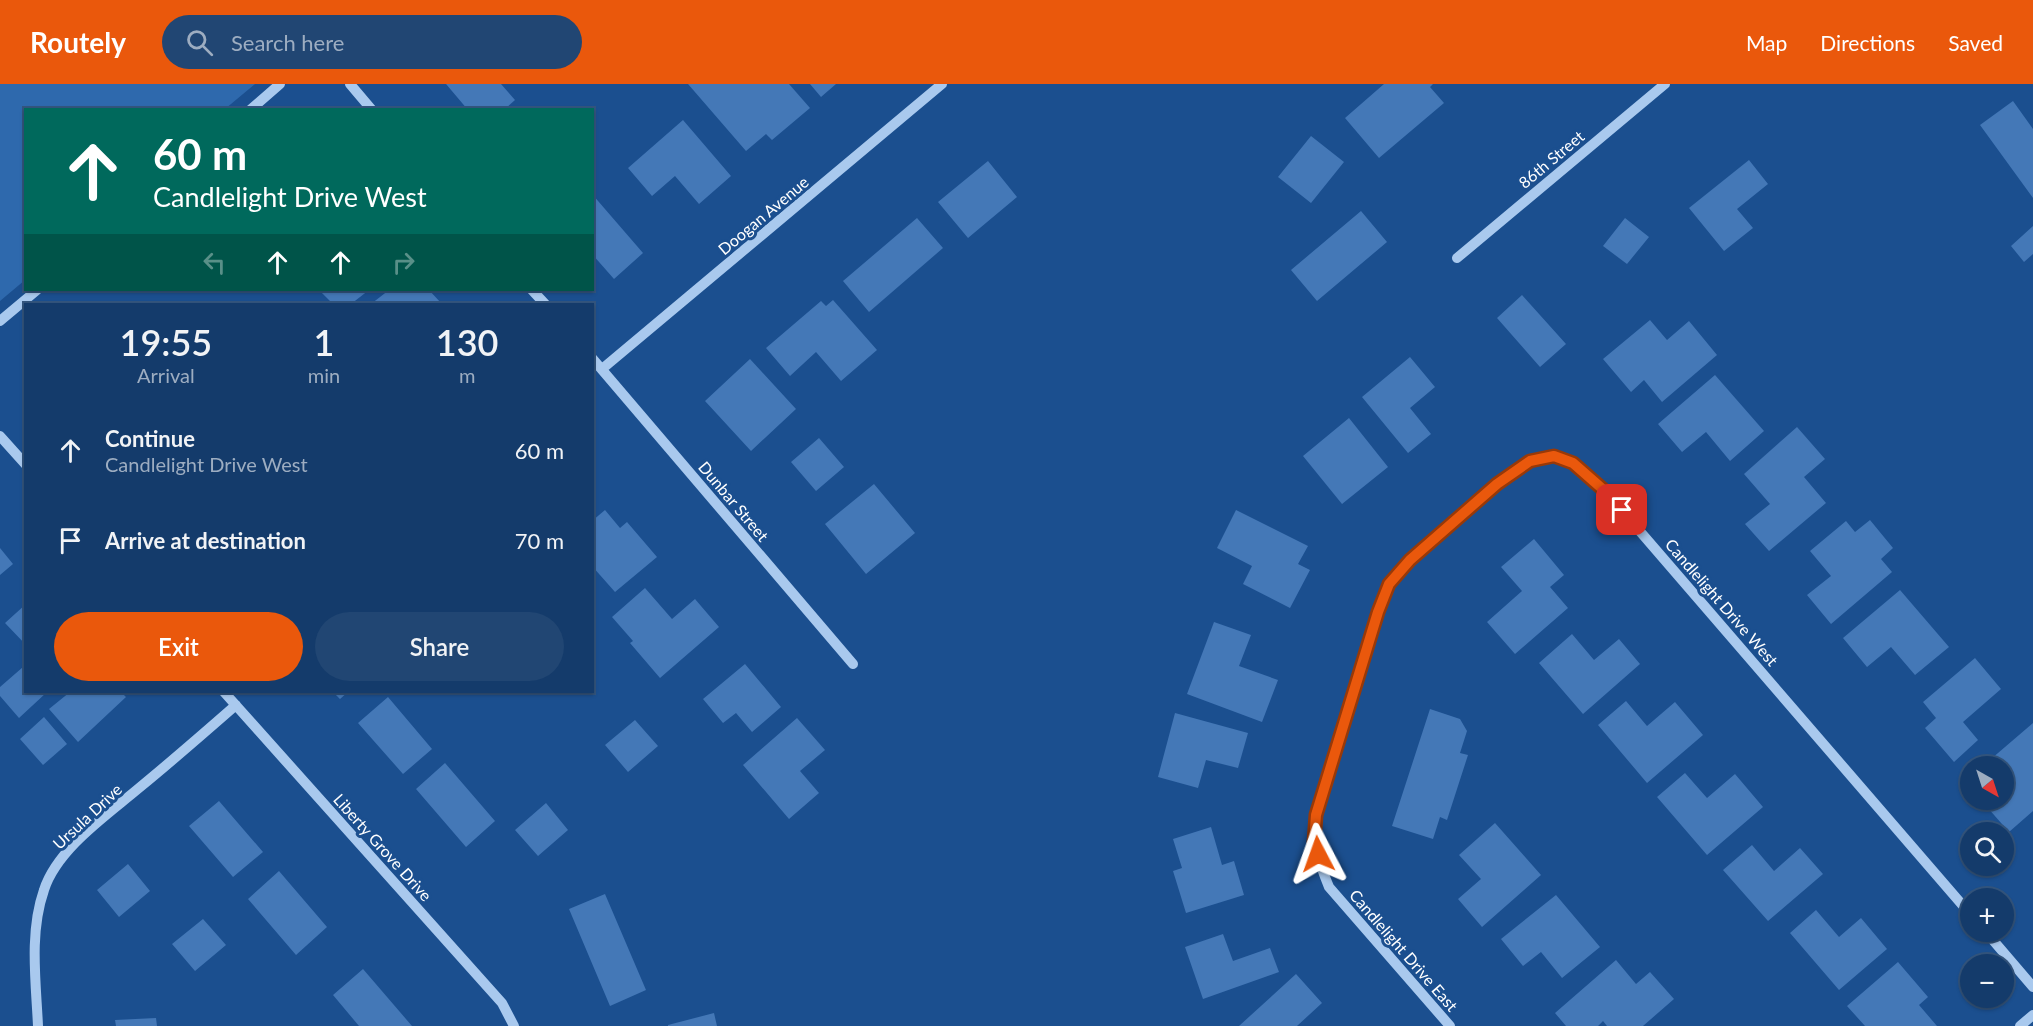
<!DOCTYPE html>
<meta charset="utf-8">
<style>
:root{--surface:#143b6b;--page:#214673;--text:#f1f3f6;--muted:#9dadc1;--line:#33557e;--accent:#ea580c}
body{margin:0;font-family:Lato,sans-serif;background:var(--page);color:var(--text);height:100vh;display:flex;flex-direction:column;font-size:22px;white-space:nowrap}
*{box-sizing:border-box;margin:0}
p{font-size:20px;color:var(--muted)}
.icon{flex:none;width:33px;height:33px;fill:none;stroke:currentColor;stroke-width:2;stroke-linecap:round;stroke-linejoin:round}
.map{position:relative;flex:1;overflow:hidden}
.details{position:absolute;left:24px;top:219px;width:570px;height:390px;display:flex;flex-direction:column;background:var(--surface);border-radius:0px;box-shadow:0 2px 4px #0004,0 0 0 2px var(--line)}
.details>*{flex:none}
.guide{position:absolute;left:24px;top:24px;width:570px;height:183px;border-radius:0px;box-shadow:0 2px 4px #0004,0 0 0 2px var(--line);background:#00695c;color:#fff;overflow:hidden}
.needle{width:39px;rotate:141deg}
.tools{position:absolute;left:1960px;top:672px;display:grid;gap:12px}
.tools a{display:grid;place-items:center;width:54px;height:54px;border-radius:50%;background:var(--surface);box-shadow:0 2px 4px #0004,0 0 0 2px var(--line);font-size:30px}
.pin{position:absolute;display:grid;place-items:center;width:51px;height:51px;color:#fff;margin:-26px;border-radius:12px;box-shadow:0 3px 9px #0006}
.me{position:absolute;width:66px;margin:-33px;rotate:356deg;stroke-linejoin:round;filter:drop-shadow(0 0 4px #0008)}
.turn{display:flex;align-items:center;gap:21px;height:126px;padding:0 30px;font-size:27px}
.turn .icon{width:78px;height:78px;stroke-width:2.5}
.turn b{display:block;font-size:42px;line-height:51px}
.lanes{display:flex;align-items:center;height:57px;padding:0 30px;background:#0003;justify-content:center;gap:30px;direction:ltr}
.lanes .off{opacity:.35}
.eta{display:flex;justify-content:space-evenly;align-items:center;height:102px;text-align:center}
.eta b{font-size:36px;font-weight:600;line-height:42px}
.cta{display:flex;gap:12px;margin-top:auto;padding:12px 30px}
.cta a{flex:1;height:69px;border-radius:36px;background:var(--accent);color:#fff;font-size:24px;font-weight:600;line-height:69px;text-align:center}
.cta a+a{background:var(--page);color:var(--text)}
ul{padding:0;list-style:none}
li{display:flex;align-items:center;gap:18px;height:90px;padding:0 30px}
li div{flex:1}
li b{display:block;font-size:22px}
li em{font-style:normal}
header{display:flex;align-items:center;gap:36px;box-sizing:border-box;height:84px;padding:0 30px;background:var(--accent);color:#fff}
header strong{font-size:28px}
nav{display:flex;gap:33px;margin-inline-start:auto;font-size:21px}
.search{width:420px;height:54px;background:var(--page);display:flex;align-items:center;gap:15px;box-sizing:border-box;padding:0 21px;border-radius:33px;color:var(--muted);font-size:22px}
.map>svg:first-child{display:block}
.green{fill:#2e69ad}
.building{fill:#4478b7}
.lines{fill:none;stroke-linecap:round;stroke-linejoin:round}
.minor{stroke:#a9c9ee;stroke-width:10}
.route-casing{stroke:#983908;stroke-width:15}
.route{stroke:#ea580c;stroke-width:10}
.labels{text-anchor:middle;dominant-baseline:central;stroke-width:6;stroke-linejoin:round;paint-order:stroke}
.street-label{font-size:16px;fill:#fff;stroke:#1b4f8f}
</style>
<header>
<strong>Routely</strong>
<div class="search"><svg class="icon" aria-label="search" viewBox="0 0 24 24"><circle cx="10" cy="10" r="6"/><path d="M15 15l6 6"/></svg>Search here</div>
<nav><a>Map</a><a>Directions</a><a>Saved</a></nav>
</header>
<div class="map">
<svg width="2033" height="942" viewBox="0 0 2033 942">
<rect width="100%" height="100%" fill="#1b4f8f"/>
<!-- green -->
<path class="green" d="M0 0H255L225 25 26 26 25 196 0 217Z"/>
<!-- building -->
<path class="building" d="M446 0H501L515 16 504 26H468Z
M688 0H789L810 24 772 56 766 50 746 67Z
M810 0H836L821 13Z
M1384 0H1433L1430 3 1444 19 1379 74 1345 34Z
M2013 17 2033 45V114L1980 41Z
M683 36 731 92 699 120 675 92 652 112 628 84Z
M1311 52 1344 78 1311 119 1278 93Z
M1749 76 1768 100 1737 125 1753 144 1724 167 1689 124Z
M988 77 1017 113 968 154 938 118Z
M592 110 643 169 614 195 592 170Z
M1361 127 1387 158 1317 217 1291 186Z
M917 134 943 164 869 228 843 197Z
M1625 134 1649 153 1627 180 1603 162Z
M2033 142V170L2024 178 2011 162Z
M319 206H369L351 220H333Z
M389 206H429L441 219 371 220Z
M1522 211 1566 260 1540 283 1497 234Z
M833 216 877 266 841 297 816 268 790 292 766 264 821 217 826 222Z
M1650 236 1667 256 1689 237 1717 271 1662 318 1644 296 1631 308 1603 275Z
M1410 273 1435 303 1410 324 1431 350 1408 369 1362 313Z
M750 275 796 325 751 367 705 317Z
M1715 291 1764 347 1730 377 1706 348 1682 368 1658 340Z
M1349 334 1388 383 1342 420 1303 372Z
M1797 343 1825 375 1804 393 1826 419 1769 467 1745 440 1770 420 1744 390Z
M819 354 844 383 816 407 791 378Z
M874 400 915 449 866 490 825 440Z
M605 426 620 444 627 438 657 473 615 508 592 482V437Z
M1236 426 1308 462 1298 480 1310 486 1290 524 1243 500 1252 482 1217 464Z
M1870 436 1893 464 1881 475 1892 488 1831 540 1807 511 1831 492 1810 467 1846 437 1855 448Z
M1534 455 1564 491 1550 503 1568 524 1515 570 1487 538 1522 507 1501 483Z
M0 464 13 480 0 491Z
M645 504 672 535 695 515 719 543 660 594 630 559 633 557 612 533Z
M1900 506 1949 563 1915 591 1891 563 1867 583 1843 554Z
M26 520V561L5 539Z
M1214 538 1251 551 1239 582 1278 596 1262 638 1187 610Z
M1572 550 1594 576 1619 555 1640 580 1583 630 1539 579Z
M1975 574 2001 605 1963 638 1978 656 1954 678 1925 644 1936 634 1923 618Z
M745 580 781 623 752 648 736 629 723 639 703 615Z
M23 583 26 586V608H45L46 609 19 634 0 612V603Z
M70 608H121L126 613 78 658 49 625Z
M333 608H348L340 615Z
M388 613 432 665 403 690 358 639Z
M1626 617 1647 642 1675 618 1703 651 1647 699 1598 641Z
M1430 625 1460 635 1467 647 1460 669 1468 671 1447 736 1440 733 1433 755 1392 742Z
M1175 629 1248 649 1238 684 1206 676 1198 704 1158 693Z
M44 633 67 660 43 681 20 655Z
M797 634 825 666 800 687 819 709 789 735 743 681Z
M635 636 658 662 628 688 605 661Z
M2033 639V727L2009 748 1987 723 1995 716H2004V708L2013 700 2004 689V682H1998L1991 675Z
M445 679 495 737 466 763 416 705Z
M1685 689 1707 714 1735 690 1763 723 1707 771 1657 713Z
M219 717 263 768 233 793 189 742Z
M546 719 568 746 538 772 515 746Z
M1495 739 1541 791 1482 843 1458 815 1481 795 1459 771Z
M1211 743 1222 781 1234 777 1244 811 1186 829 1173 787 1182 784 1173 755Z
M1752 761 1774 787 1800 764 1823 790 1768 837 1723 786Z
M128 780 150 807 119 833 97 806Z
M279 787 327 843 296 871 248 815Z
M605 810 646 906 610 922 569 825Z
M1556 811 1600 863 1562 894 1541 868 1523 882 1501 855Z
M1816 826 1839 853 1861 834 1887 865 1839 906 1790 849Z
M203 835 226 861 195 887 172 860Z
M1223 850 1233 877 1270 864 1279 888 1203 915 1185 863Z
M1616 876 1636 900 1650 888 1674 915 1643 942H1607L1603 937 1598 942H1566L1555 929Z
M1898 878 1928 913 1919 921 1937 942H1865L1847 922Z
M363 885 412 942H359L333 911Z
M1296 890 1322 919 1297 942H1239Z
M714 929 717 942H668V941Z
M156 934 157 942H116L115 936Z"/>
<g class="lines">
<!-- minor -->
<path class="minor" d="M350 0 372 26
M250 26 280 0
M1457 174 1665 0
M532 206 545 220
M0 237 37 206
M592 274 853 580
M602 285 942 0
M0 352 26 381
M224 608 502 919 514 942
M1986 848 2033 903
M38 942C36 898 29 849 44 806 57 765 107 731 139 704 172 677 204 649 236 621
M1450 942 1329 803C1317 774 1314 763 1316 731L1378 528 1389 500 1410 476 1497 400 1530 377 1554 372 1573 379 1606 408 1971 831
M2020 942 2033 931"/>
</g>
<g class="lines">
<defs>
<path id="route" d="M1318 770 1314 758 1316 731 1378 528 1389 500 1410 476 1497 400 1530 377 1554 372 1573 379 1606 408 1622 426"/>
</defs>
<!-- route casing -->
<use href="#route" class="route-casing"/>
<!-- route -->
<use href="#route" class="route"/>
</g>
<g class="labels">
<!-- street labels -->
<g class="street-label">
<text transform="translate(1551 75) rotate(-40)">86th Street</text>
<text transform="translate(763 131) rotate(-40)">Doogan Avenue</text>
<text transform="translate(734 417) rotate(50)">Dunbar Street</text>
<text transform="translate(1722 518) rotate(49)">Candlelight Drive West</text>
<text transform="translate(87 732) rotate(-43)">Ursula Drive</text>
<text transform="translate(383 763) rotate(48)">Liberty Grove Drive</text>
<text transform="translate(1404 866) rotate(49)">Candlelight Drive East</text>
</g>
</g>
</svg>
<div class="tools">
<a><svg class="needle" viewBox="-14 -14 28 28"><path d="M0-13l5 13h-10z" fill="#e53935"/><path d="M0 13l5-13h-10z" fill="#9dadc1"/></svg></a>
<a><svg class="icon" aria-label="search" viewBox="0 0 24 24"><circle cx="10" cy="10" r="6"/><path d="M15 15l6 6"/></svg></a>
<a>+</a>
<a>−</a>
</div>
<div class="pin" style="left:1622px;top:426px;background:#d93025"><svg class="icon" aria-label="arrive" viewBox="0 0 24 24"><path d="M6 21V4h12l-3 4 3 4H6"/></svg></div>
<svg class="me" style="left:1318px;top:770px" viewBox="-20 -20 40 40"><path d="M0-17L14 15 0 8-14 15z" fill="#ea580c" stroke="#fff" stroke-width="4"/></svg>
<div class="guide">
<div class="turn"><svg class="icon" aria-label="ahead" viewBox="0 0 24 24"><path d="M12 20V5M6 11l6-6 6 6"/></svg><div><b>60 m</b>Candlelight Drive West</div></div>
<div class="lanes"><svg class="icon off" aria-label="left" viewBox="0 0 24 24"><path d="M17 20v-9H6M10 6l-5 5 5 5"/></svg><svg class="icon" aria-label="ahead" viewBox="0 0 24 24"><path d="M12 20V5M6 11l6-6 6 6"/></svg><svg class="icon" aria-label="ahead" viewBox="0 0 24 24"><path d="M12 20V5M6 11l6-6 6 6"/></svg><svg class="icon off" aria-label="right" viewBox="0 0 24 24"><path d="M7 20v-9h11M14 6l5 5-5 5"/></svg></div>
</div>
<section class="details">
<div class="eta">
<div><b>19:55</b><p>Arrival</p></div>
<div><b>1</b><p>min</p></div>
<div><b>130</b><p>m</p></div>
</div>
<ul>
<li><svg class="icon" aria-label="ahead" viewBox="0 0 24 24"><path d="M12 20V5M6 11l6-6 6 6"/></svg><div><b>Continue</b><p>Candlelight Drive West</p></div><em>60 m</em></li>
<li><svg class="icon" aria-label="arrive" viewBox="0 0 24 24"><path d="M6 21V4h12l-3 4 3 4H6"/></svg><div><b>Arrive at destination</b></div><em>70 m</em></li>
</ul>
<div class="cta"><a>Exit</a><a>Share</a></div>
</section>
</div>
